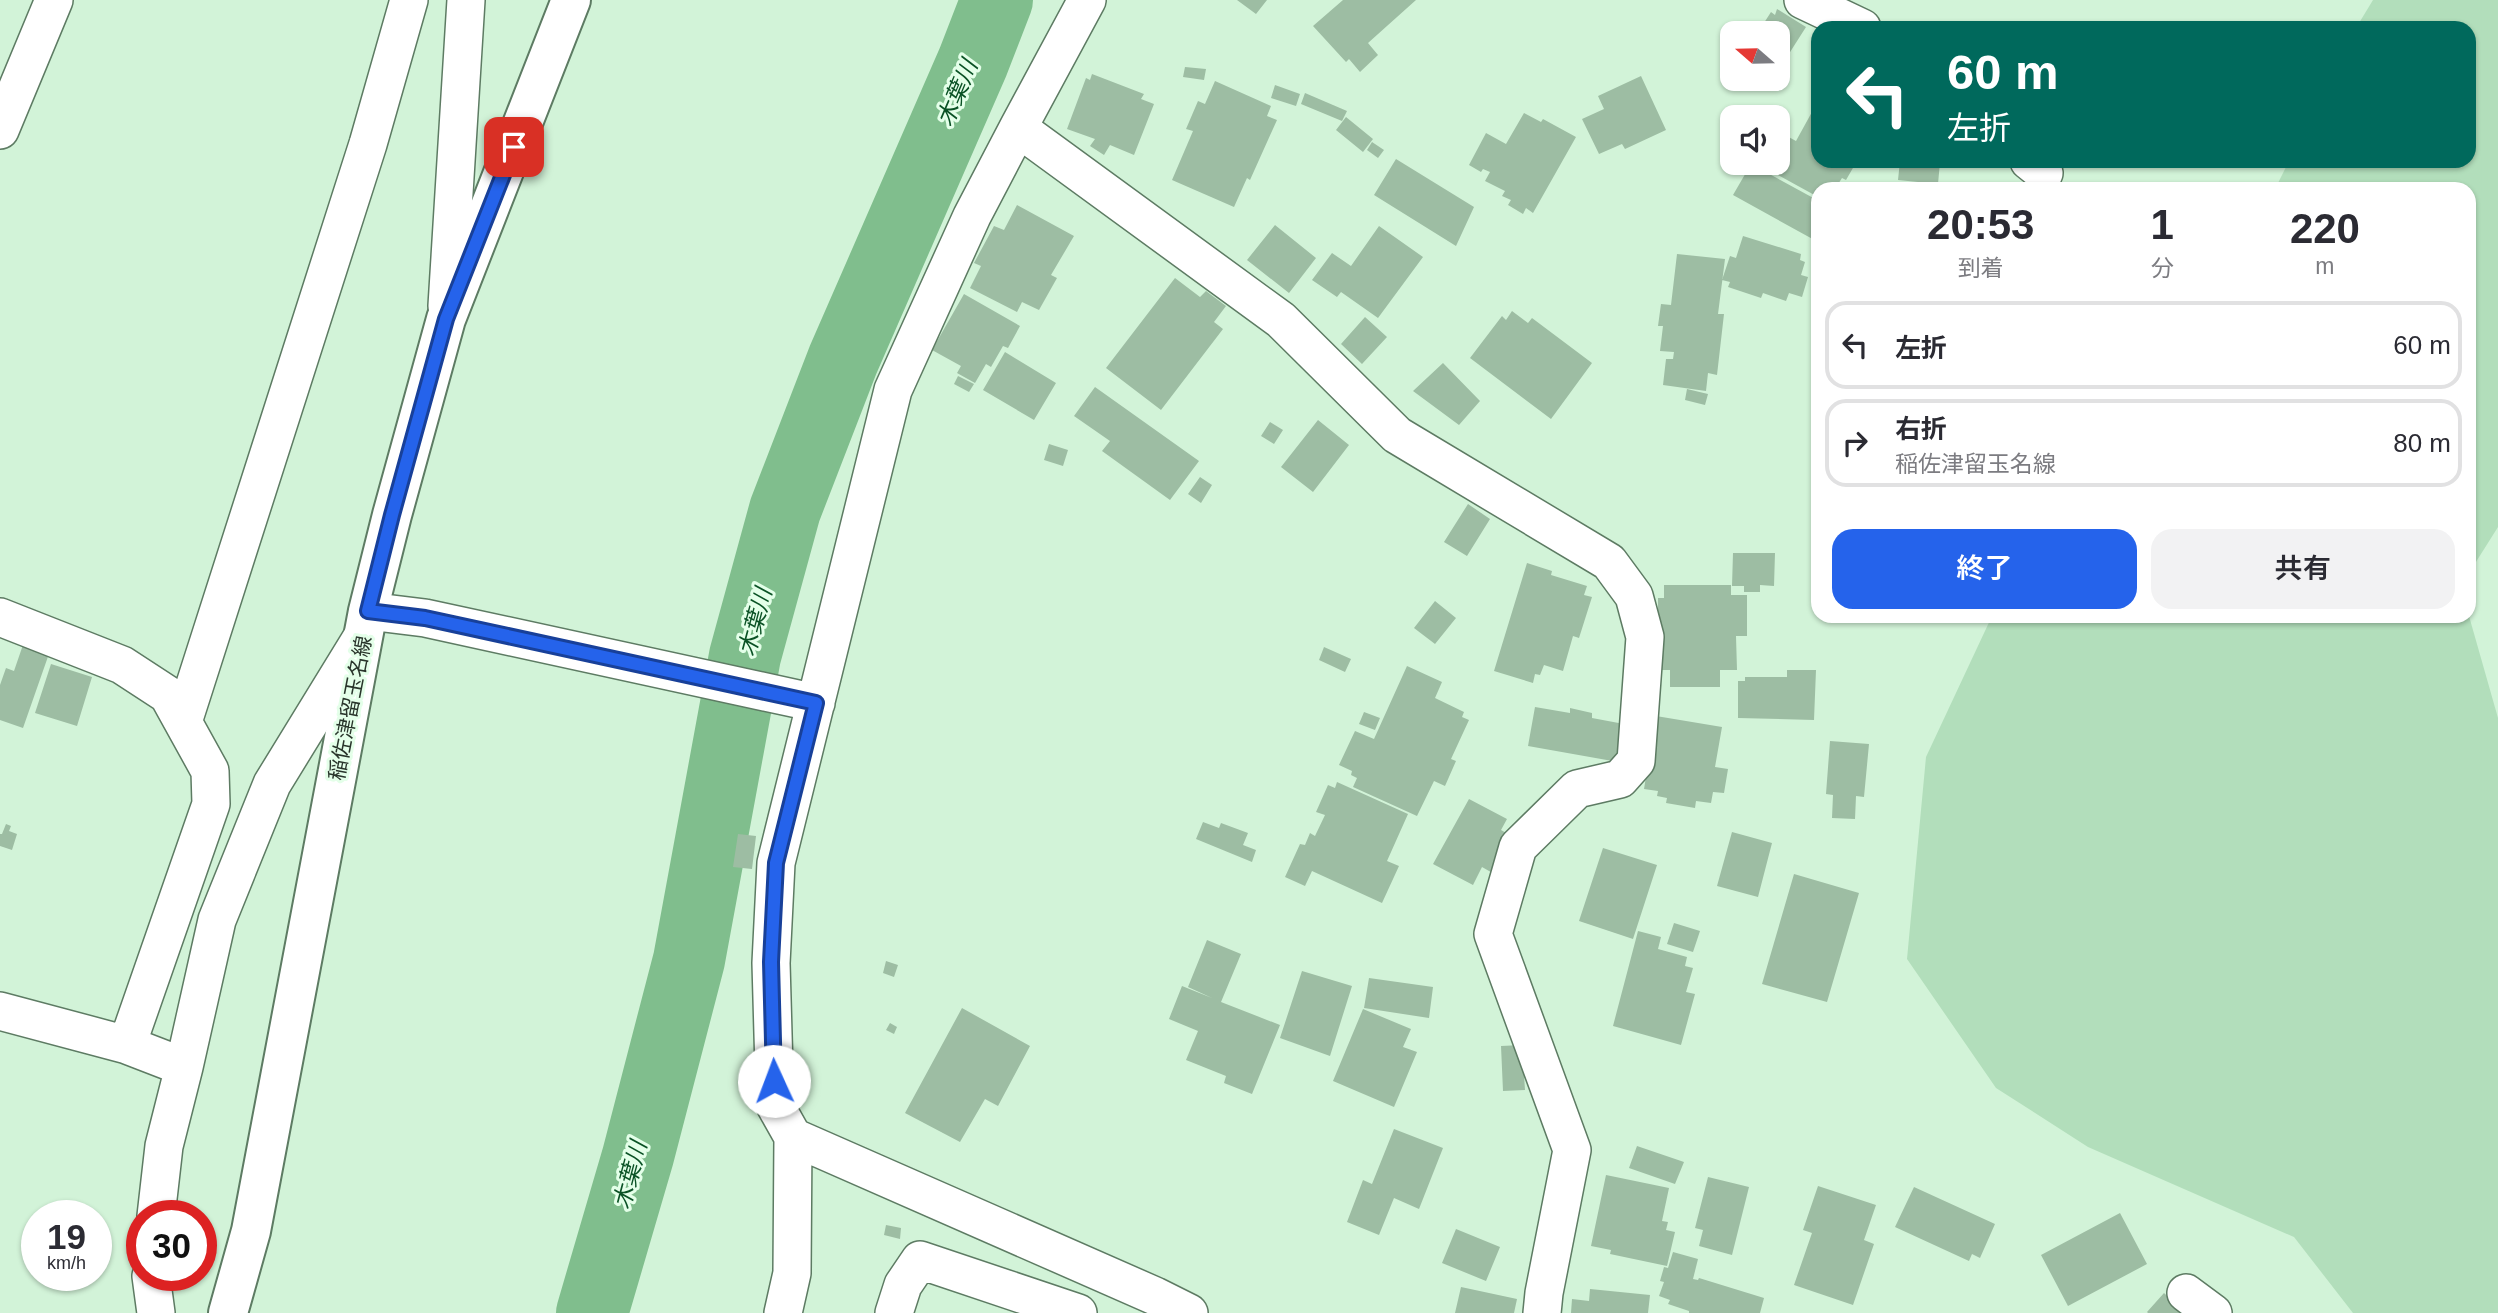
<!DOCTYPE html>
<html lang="ja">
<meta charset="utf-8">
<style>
:root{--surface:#fff;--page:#f2f2f3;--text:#2b2b33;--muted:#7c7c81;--line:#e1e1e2;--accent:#2563eb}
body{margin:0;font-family:Arial,"Noto Sans JP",sans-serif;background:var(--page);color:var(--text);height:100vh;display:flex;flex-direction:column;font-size:26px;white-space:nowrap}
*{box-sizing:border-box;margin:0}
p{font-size:23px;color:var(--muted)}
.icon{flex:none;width:38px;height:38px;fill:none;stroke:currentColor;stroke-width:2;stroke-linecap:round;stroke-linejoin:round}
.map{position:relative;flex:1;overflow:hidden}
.details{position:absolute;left:1811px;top:182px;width:665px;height:441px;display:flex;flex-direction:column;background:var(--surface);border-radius:21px;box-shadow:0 2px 5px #0004}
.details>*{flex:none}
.banner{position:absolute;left:1811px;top:21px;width:665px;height:147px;border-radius:21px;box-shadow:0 2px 5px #0004;background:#00695c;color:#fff;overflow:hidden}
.needle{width:46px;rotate:290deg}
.fabs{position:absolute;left:1720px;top:21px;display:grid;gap:14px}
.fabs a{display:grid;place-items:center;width:70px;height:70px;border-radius:14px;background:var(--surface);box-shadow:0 2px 5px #0004;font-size:35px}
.speed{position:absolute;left:21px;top:1200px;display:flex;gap:14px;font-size:35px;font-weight:700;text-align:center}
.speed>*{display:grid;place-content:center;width:91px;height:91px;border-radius:50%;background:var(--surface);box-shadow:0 2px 5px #0004;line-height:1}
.speed small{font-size:18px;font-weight:400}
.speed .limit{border:10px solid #d22;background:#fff;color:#111}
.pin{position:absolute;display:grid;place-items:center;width:60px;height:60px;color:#fff;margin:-30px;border-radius:14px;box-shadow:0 4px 10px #0006}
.me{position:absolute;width:77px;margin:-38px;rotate:358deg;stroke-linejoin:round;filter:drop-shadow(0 0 5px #0008)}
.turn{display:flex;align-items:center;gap:24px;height:147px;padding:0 21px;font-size:32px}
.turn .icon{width:91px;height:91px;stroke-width:2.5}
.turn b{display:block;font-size:49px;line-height:60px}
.eta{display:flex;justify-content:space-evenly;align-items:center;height:119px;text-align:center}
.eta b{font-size:42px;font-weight:600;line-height:49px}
.primary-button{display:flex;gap:14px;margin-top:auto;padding:14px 21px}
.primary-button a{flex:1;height:80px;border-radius:21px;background:var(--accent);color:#fff;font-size:28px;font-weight:600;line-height:80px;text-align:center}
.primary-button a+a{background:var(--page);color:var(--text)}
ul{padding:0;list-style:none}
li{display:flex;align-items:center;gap:21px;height:88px;margin:0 14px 10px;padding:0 7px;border:4px solid var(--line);border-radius:21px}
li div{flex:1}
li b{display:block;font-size:26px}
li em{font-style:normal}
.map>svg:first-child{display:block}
.green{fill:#b2debb}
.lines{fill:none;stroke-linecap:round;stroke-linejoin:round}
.river{stroke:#80be8d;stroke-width:72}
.building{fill:#9dbda3}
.minor-casing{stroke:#5d7b63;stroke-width:40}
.secondary-casing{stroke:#5d7b63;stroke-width:42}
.minor{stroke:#fff;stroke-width:37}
.secondary{stroke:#fff;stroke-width:38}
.route-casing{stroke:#184099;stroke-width:18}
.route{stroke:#2563eb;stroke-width:12}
.labels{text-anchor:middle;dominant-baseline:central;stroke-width:6;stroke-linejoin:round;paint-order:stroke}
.street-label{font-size:21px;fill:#29352b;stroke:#e4ffe9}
.water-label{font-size:23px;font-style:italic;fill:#0a5225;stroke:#e4ffe9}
</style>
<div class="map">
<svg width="2498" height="1313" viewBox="0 0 2498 1313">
<rect width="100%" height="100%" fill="#d2f3d8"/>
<!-- green -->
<path class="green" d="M2373 0H2498V527L2469 573V189H2275L2289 161H2469V28H2356Z
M1992 616H2469L2498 718V1313H2353L2294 1237 2088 1147 1996 1088 1907 959 1926 757Z"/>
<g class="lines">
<!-- river -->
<path class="river" d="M592 1313 638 1156 689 960 745 656 785 510 843 360 973 62 997 0"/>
</g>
<!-- building -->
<path class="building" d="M1237 0H1267L1256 14Z
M1343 0H1416L1368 43 1378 55 1360 72 1349 59 1346 62 1313 26Z
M1777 9 1806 27 1778 71V33H1763L1766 28 1762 26 1771 12 1775 15Z
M1185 67 1206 69 1204 80 1183 77Z
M1092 74 1144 94 1141 99 1154 104 1134 155 1110 145 1104 155 1090 146 1095 139 1067 129 1086 78 1090 80Z
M1641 76 1666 130 1625 149 1622 144 1599 154 1582 119 1604 109 1598 96Z
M1215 81 1271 106 1267 116 1277 120 1250 180 1247 178 1234 207 1172 180 1193 131 1186 129 1198 101 1205 104Z
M1275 85 1300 94 1296 106 1271 98Z
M1305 93 1347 111 1342 121 1301 104Z
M1818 101V161H1857L1846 180 1842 178 1835 189H1818V197L1756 163H1778V140L1783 134 1796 141Z
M1524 113 1541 122 1543 119 1576 137 1533 213 1526 208 1523 214 1508 205 1511 200 1502 196 1505 191 1485 181 1490 172 1483 169 1481 172 1469 165 1486 133 1506 144Z
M1346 117 1373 139 1363 152 1336 130Z
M1372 142 1384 150 1378 158 1367 150Z
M1396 159 1474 207 1456 246 1374 195Z
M1900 161 1940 162 1938 184 1898 180Z
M1751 164 1817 200 1815 204 1818 206V242L1733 195Z
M1017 205 1074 236 1051 275 1057 278 1039 310 1022 302 1017 312 970 288 981 266 974 263 994 226 1004 230Z
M1275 225 1316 258 1289 293 1247 260Z
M1379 226 1423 257 1378 318 1341 292 1337 297 1312 280 1332 253 1351 266Z
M1743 236 1801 254 1800 260 1805 262 1801 275 1808 277 1802 297 1789 293 1786 301 1763 293 1761 298 1728 287 1730 282 1722 280 1730 256 1736 258Z
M1677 254 1725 259 1718 314H1724L1717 375 1708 373 1706 391 1663 385 1666 359H1673L1674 352 1660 351 1663 326H1658L1661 304 1671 305Z
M1175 278 1200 297 1206 291 1226 306 1214 322 1223 329 1161 410 1106 368Z
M964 294 1020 326 1008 348 1003 346 991 367 986 364 975 383 957 373 961 366 932 350Z
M1512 311 1528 323 1532 318 1592 363 1551 419 1470 358 1502 316 1506 320Z
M1365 317 1387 337 1362 364 1341 344Z
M1005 352 1056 383 1034 420 983 390Z
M1443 363 1480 401 1459 425 1413 391Z
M958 376 974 384 969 392 954 384Z
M1095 387 1199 461 1170 500 1102 451 1110 441 1074 416Z
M1687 389 1708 394 1705 405 1685 400Z
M1318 420 1349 445 1313 492 1281 467Z
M1270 422 1283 430 1274 444 1261 436Z
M1049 444 1068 450 1063 466 1044 460Z
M1200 477 1212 485 1201 503 1188 494Z
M1468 504 1490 519 1467 556 1444 542Z
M1733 553H1775L1774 586 1760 585V592H1744V586H1732Z
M1527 563 1552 571 1551 575 1587 586 1584 595 1592 597 1579 638 1573 636 1563 671 1544 665 1540 675 1535 674 1533 683 1494 671Z
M1664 585H1731V595H1747V636H1736L1737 670H1720V687H1670V670H1658V598H1664Z
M1435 601 1456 618 1435 644 1414 628Z
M25 639 51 648 23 728 0 720V685L6 668 14 671Z
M1324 647 1351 659 1345 672 1319 660Z
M51 664 92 677 77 726 35 713Z
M1407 666 1442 682 1435 698 1464 712 1462 717 1469 720 1451 759 1456 761 1445 786 1434 781 1417 816 1353 787 1357 778 1351 775 1352 771 1339 765 1355 731 1374 739Z
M1787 670H1816L1814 720 1738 718V681H1745V677H1787Z
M1535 707 1570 713V708L1592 713V718L1624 724 1618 762 1528 746Z
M1364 712 1380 718 1375 730 1359 724Z
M1656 716 1722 727 1715 767 1728 769 1724 793 1713 792 1711 803 1696 801 1695 808 1666 803 1667 798 1657 796 1658 791 1644 789Z
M1830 741 1869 744 1864 797 1856 796 1855 819 1832 818 1833 795 1826 794Z
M1337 782 1408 814 1387 861 1399 866 1382 903 1312 871 1305 886 1285 877 1300 844 1305 845 1310 833 1315 836 1325 815 1316 812 1328 785 1335 788Z
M1469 799 1507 819 1501 830 1515 838 1496 875 1482 867 1473 885 1433 864Z
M1203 822 1219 828 1221 823 1248 833 1243 845 1256 850 1252 862 1196 839Z
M6 824 11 826 9 831 17 834 12 850 0 846V834H2Z
M1732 832 1772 843 1758 897 1717 886Z
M738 834 756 836 752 869 733 867Z
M1603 848 1657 865 1633 939 1579 921Z
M1794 874 1859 893 1827 1002 1762 984Z
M1674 923 1700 931 1693 952 1667 944Z
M1638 931 1661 937 1658 949 1687 957 1685 966 1693 968 1686 992 1695 994 1681 1045 1613 1026Z
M1207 940 1241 954 1221 1002 1280 1025 1252 1094 1224 1083 1226 1076 1186 1060 1198 1031 1169 1019 1182 986 1212 998 1188 987Z
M886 961 898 965 894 977 883 973Z
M1302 971 1352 986 1330 1056 1280 1038Z
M1369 978 1433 987 1429 1018 1364 1008Z
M962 1008 1030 1046 998 1106 985 1099 960 1142 905 1113Z
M1363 1009 1411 1029 1403 1047 1417 1052 1394 1107 1333 1081Z
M890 1023 897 1027 894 1034 886 1030Z
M1522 1045 1525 1090 1503 1091 1501 1046Z
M1394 1129 1443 1148 1419 1209 1394 1198 1379 1235 1347 1222 1363 1180 1372 1184Z
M1637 1146 1684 1162 1675 1184 1629 1168Z
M1606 1175 1669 1188 1662 1221 1668 1222 1666 1230 1675 1232 1667 1266 1610 1254 1611 1250 1591 1246Z
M1708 1177 1749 1187 1732 1255 1699 1246 1703 1230 1695 1228Z
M1818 1186 1876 1205 1864 1240 1874 1244 1853 1305 1794 1285 1812 1233 1803 1230Z
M1914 1187 1995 1224 1980 1258 1972 1254 1969 1261 1895 1227Z
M2120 1213 2147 1264 2068 1306 2041 1255Z
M886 1225 901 1228 900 1239 884 1235Z
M1456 1229 1500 1247 1486 1281 1442 1263Z
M1673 1252 1698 1259 1693 1279 1698 1280 1699 1278 1764 1298 1760 1313H1689V1311L1668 1304 1670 1300 1659 1296 1664 1282 1660 1281 1664 1267 1668 1268Z
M1461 1287 1517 1299 1514 1313H1455Z
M1590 1289 1650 1295 1648 1313H1571L1572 1299 1589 1301Z
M2164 1293 2183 1311 2181 1313H2148L2147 1312Z"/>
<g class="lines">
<defs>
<path id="minor" d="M1803 0 1862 28
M1018 128 1087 0
M0 130 54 0
M2029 161 2044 173
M447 306 466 0
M368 611 425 618 816 703
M0 617 122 665 168 695 210 771 211 804 127 1045
M183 722 368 144 409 0
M0 1011 127 1045 184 1067 164 1146 156 1216
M184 1067 217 920 272 784 361 639
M151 1276 156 1313
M2186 1293 2213 1313
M783 1313 792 1273 793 1137
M894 1313 903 1285 920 1260 1078 1313
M1189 1313 1155 1296 793 1137 775 1105 771 963 776 863 893 390 972 216 1018 128 1281 320 1397 435 1609 562 1634 596 1645 637 1636 761 1620 779 1577 789 1518 847 1493 934 1572 1150 1544 1293 1542 1313"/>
<path id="secondary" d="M228 1313 251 1231 368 611 392 515 446 319 571 0"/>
</defs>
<!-- minor casing -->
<use href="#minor" class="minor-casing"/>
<!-- secondary casing -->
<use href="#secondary" class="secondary-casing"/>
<!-- minor -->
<use href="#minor" class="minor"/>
<!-- secondary -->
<use href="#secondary" class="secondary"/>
</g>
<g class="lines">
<defs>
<path id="route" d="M514 147 446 319 392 515 368 611 425 618 816 703 776 863 771 962 774 1081"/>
</defs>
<!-- route casing -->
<use href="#route" class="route-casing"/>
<!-- route -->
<use href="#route" class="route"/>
</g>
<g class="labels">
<!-- street labels -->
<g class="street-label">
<text transform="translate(350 708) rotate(-79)">稲佐津留玉名線</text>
</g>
<!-- water labels -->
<g class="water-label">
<text transform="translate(957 93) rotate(-67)">木葉川</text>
<text transform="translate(755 622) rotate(-75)">木葉川</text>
<text transform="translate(630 1175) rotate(-75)">木葉川</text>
</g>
</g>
</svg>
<div class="fabs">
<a><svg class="needle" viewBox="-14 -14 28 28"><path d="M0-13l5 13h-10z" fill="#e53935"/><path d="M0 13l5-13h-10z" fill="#7c7c81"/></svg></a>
<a><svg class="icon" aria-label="sound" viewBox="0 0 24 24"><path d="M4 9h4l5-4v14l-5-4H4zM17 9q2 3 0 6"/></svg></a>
</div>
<div class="speed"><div>19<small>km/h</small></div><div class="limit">30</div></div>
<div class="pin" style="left:514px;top:147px;background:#d93025"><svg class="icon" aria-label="arrive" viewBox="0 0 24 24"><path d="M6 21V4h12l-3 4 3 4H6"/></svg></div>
<svg class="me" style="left:774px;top:1081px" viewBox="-20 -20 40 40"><circle r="19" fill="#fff"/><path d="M0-13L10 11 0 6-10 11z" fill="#2563eb"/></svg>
<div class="banner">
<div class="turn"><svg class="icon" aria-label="left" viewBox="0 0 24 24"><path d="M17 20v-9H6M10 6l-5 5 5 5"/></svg><div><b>60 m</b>左折</div></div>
</div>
<section class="details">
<div class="eta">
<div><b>20:53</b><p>到着</p></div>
<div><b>1</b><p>分</p></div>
<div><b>220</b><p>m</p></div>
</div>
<ul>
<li><svg class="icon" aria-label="left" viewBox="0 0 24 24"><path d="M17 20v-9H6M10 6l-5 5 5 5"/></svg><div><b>左折</b></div><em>60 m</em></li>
<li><svg class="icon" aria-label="right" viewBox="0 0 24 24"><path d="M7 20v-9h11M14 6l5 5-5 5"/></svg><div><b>右折</b><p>稲佐津留玉名線</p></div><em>80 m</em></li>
</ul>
<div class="primary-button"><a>終了</a><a>共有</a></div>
</section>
</div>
